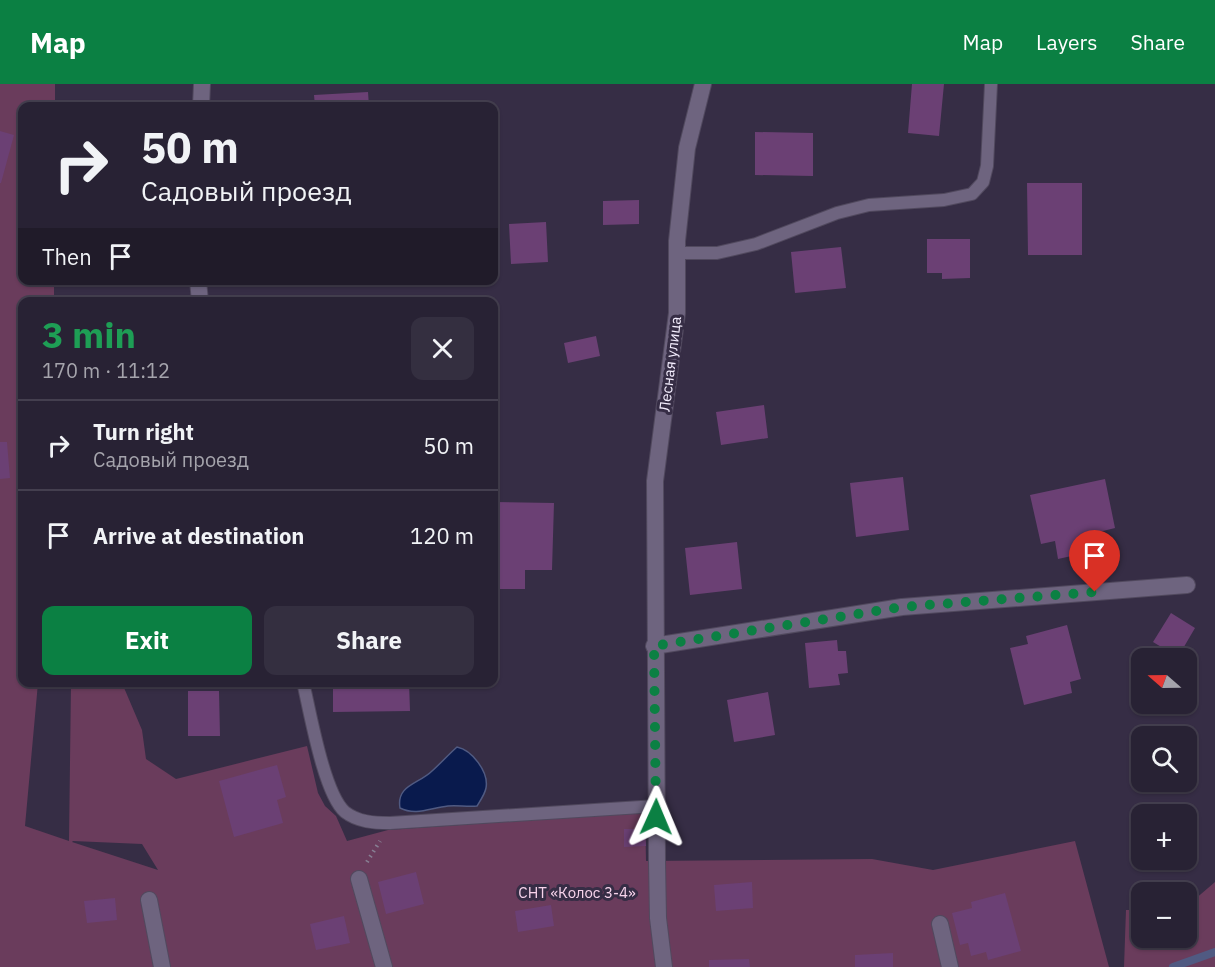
<!DOCTYPE html>
<meta charset="utf-8">
<style>
:root{--surface:#282234;--page:#342f40;--text:#f1f3f6;--muted:#a5a4ac;--line:#443f4f;--accent:#0b8043}
body{margin:0;font-family:"IBM Plex Sans",sans-serif;background:var(--page);color:var(--text);height:100vh;display:flex;flex-direction:column;font-size:22px;white-space:nowrap}
*{box-sizing:border-box;margin:0}
p{font-size:20px;color:var(--muted)}
.icon{flex:none;width:33px;height:33px;fill:none;stroke:currentColor;stroke-width:2;stroke-linecap:round;stroke-linejoin:round}
.map{position:relative;flex:1;overflow:hidden}
.side{position:absolute;left:18px;top:213px;width:480px;height:390px;display:flex;flex-direction:column;background:var(--surface);border-radius:12px;box-shadow:0 2px 4px #0004,0 0 0 2px var(--line)}
.side>*{flex:none}
.banner{position:absolute;left:18px;top:18px;width:480px;height:183px;border-radius:12px;box-shadow:0 2px 4px #0004,0 0 0 2px var(--line);background:#282234;color:var(--text);overflow:hidden}
.needle{width:39px;rotate:290deg}
.fabs{position:absolute;left:1131px;top:564px;display:grid;gap:12px}
.fabs a{display:grid;place-items:center;width:66px;height:66px;border-radius:12px;background:var(--surface);box-shadow:0 2px 4px #0004,0 0 0 2px var(--line);font-size:30px}
.pin{position:absolute;display:grid;place-items:center;width:51px;height:51px;color:#fff;margin:-62px -26px;border-radius:50% 50% 50% 0;rotate:-45deg;box-shadow:0 0 6px #0007}
.pin .icon{rotate:45deg}
.me{position:absolute;width:66px;margin:-33px;rotate:1deg;stroke-linejoin:round;filter:drop-shadow(0 0 4px #0008)}
.turn{display:flex;align-items:center;gap:21px;height:126px;padding:0 24px;font-size:27px}
.turn .icon{width:78px;height:78px;stroke-width:2.5}
.turn b{display:block;font-size:42px;line-height:51px}
.then{display:flex;align-items:center;height:57px;padding:0 24px;background:#0003;gap:12px;font-size:22px}
.round{display:grid;place-items:center;flex:none;width:63px;height:63px;border-radius:12px;background:var(--page)}
.head{display:flex;align-items:center;justify-content:space-between;height:102px;padding:0 24px}
h1{font-size:36px;font-weight:700;line-height:45px;color:#1e9e55}
.button{display:flex;gap:12px;margin-top:auto;padding:12px 24px}
.button a{flex:1;height:69px;border-radius:12px;background:var(--accent);color:#fff;font-size:24px;font-weight:700;line-height:69px;text-align:center}
.button a+a{background:var(--page);color:var(--text)}
ul{padding:0;list-style:none}
li{display:flex;align-items:center;gap:18px;height:90px;padding:0 24px;border-top:2px solid var(--line)}
li div{flex:1}
li b{display:block;font-size:22px}
li em{font-style:normal}
header{display:flex;align-items:center;gap:36px;box-sizing:border-box;height:84px;padding:0 30px;background:var(--accent);color:#fff}
header strong{font-size:28px}
nav{display:flex;gap:33px;margin-inline-start:auto;font-size:21px}
.map>svg:first-child{display:block}
.green{fill:#6a3c5c;fill-rule:evenodd}
.water{fill:#091a4d;stroke:#505a82;stroke-width:1.5}
.lines{fill:none;stroke-linecap:round;stroke-linejoin:round}
.stream{stroke:#505a82;stroke-width:8}
.building{fill:#6b4074}
.service-casing{stroke:#51495e;stroke-width:14}
.minor-casing{stroke:#51495e;stroke-width:18}
.path{stroke:#877f93;stroke-width:4;stroke-dasharray:1.5 4.5;stroke-linecap:butt}
.service{stroke:#6e647f;stroke-width:12}
.minor{stroke:#6e647f;stroke-width:16}
.route{stroke:#0b8043;stroke-width:10;stroke-dasharray:0 18}
.labels{text-anchor:middle;dominant-baseline:central;stroke-width:6;stroke-linejoin:round;paint-order:stroke}
.street-label{font-size:15px;fill:#f4eefe;stroke:#362d45}
.park-label{font-size:15px;fill:#f7d3eb;stroke:#362d45}
</style>
<header>
<strong>Map</strong>
<nav><a>Map</a><a>Layers</a><a>Share</a></nav>
</header>
<div class="map">
<svg width="1215" height="883" viewBox="0 0 1215 883">
<rect width="100%" height="100%" fill="#362d45"/>
<!-- green -->
<path class="green" d="M0 0H55V22H22V196L54 197V217L22 218V598L38 599 25 742 69 757 71 599H122L142 646 146 675 176 695 307 662 318 709 325 722 336 732 347 757 388 746 645 728 646 777 872 775 933 786 1075 757 1109 883H0ZM73 757 142 760 158 786 72 758Z
M1215 798V883H1124L1126 826H1141L1142 854H1186L1187 822Z"/>
<!-- water -->
<path class="water" d="M457 663C472 666 489 688 486 704 485 710 480 717 477 722 467 723 457 721 448 722 430 724 416 732 400 724 396 701 419 700 432 687 441 679 448 671 457 663Z"/>
<g class="lines">
<!-- stream -->
<path class="stream" d="M1173 883 1215 868"/>
</g>
<!-- building -->
<path class="building" d="M912 0H944L939 52 908 49Z
M368 8 369 22H315L314 11Z
M0 47 14 51 1 99H0Z
M755 48 813 49V92L755 91Z
M1027 99H1082V171H1028Z
M639 116V140L603 141V117Z
M546 138 548 178 511 180 509 140Z
M927 155H970V194L942 195V189H927Z
M841 163 846 204 795 209 791 168Z
M247 196H295V202L247 200Z
M596 252 600 272 568 279 564 259Z
M764 321 768 354 721 361 716 328Z
M0 358H7L10 394 0 395Z
M903 393 909 446 856 453 850 399Z
M1105 395 1115 444 1099 448 1103 465 1058 475 1055 457 1041 460 1030 411Z
M494 418 554 419 552 486H525V505H494Z
M737 458 742 505 690 511 685 464Z
M1171 529 1195 544 1178 573 1153 558Z
M1067 541 1081 595 1070 598 1072 609 1024 621 1010 564 1028 560 1026 552Z
M837 556 838 567H846L848 589 838 590 840 601 809 604 805 559Z
M333 598H409L410 627 333 628Z
M188 607H219L220 652H188Z
M768 608 775 651 734 658 727 616Z
M277 681 286 713 277 716 283 739 234 753 219 697Z
M624 745H645L646 762 624 763Z
M416 788 424 820 386 830 378 798Z
M752 798 753 824 716 827 714 801Z
M1005 809 1021 867 988 876 986 868 971 872 968 859 960 861 952 829 972 824 971 818Z
M115 814 117 836 87 839 84 817Z
M551 821 554 842 518 848 515 827Z
M344 832 350 859 316 866 310 840Z
M893 869V883H855V871Z
M749 875 750 883H709V876Z"/>
<g class="lines">
<defs>
<path id="service" d="M678 169H717L756 160 837 129 869 121 944 116 972 110 983 98 987 82 991 0
M303 598C310 628 324 710 345 728 358 738 374 739 390 739L657 722"/>
<path id="minor" d="M201 22 202 0
M198 196 200 218
M654 562 902 523 1187 501
M359 795 384 883
M149 816 162 883
M940 840 950 883
M664 883 658 834 657 777 655 397 677 229V157L687 64 703 0"/>
</defs>
<!-- service casing -->
<use href="#service" class="service-casing"/>
<!-- minor casing -->
<use href="#minor" class="minor-casing"/>
<!-- path -->
<path class="path" d="M367 778 380 757"/>
<!-- service -->
<use href="#service" class="service"/>
<!-- minor -->
<use href="#minor" class="minor"/>
</g>
<g class="lines">
<!-- route -->
<path class="route" d="M656 733 654 562 902 523 1095 508"/>
</g>
<g class="labels">
<!-- street labels -->
<g class="street-label">
<text transform="translate(670 280) rotate(-83)">Лесная улица</text>
</g>
<!-- park labels -->
<g class="park-label">
<text x="577" y="808">СНТ «Колос 3-4»</text>
</g>
</g>
</svg>
<div class="fabs">
<a><svg class="needle" viewBox="-14 -14 28 28"><path d="M0-13l5 13h-10z" fill="#e53935"/><path d="M0 13l5-13h-10z" fill="#a5a4ac"/></svg></a>
<a><svg class="icon" aria-label="search" viewBox="0 0 24 24"><circle cx="10" cy="10" r="6"/><path d="M15 15l6 6"/></svg></a>
<a>+</a>
<a>−</a>
</div>
<div class="pin" style="left:1095px;top:508px;background:#d93025"><svg class="icon" aria-label="arrive" viewBox="0 0 24 24"><path d="M6 21V4h12l-3 4 3 4H6"/></svg></div>
<svg class="me" style="left:656px;top:733px" viewBox="-20 -20 40 40"><path d="M0-17L14 15 0 8-14 15z" fill="#0b8043" stroke="#fff" stroke-width="4"/></svg>
<div class="banner">
<div class="turn"><svg class="icon" aria-label="right" viewBox="0 0 24 24"><path d="M7 20v-9h11M14 6l5 5-5 5"/></svg><div><b>50 m</b>Садовый проезд</div></div>
<div class="then">Then<svg class="icon" aria-label="arrive" viewBox="0 0 24 24"><path d="M6 21V4h12l-3 4 3 4H6"/></svg></div>
</div>
<section class="side">
<div class="head"><div><h1>3 min</h1><p>170 m · 11:12</p></div><a class="round"><svg class="icon" aria-label="close" viewBox="0 0 24 24"><path d="M6 6l12 12M18 6L6 18"/></svg></a></div>
<ul>
<li><svg class="icon" aria-label="right" viewBox="0 0 24 24"><path d="M7 20v-9h11M14 6l5 5-5 5"/></svg><div><b>Turn right</b><p>Садовый проезд</p></div><em>50 m</em></li>
<li><svg class="icon" aria-label="arrive" viewBox="0 0 24 24"><path d="M6 21V4h12l-3 4 3 4H6"/></svg><div><b>Arrive at destination</b></div><em>120 m</em></li>
</ul>
<div class="button"><a>Exit</a><a>Share</a></div>
</section>
</div>
